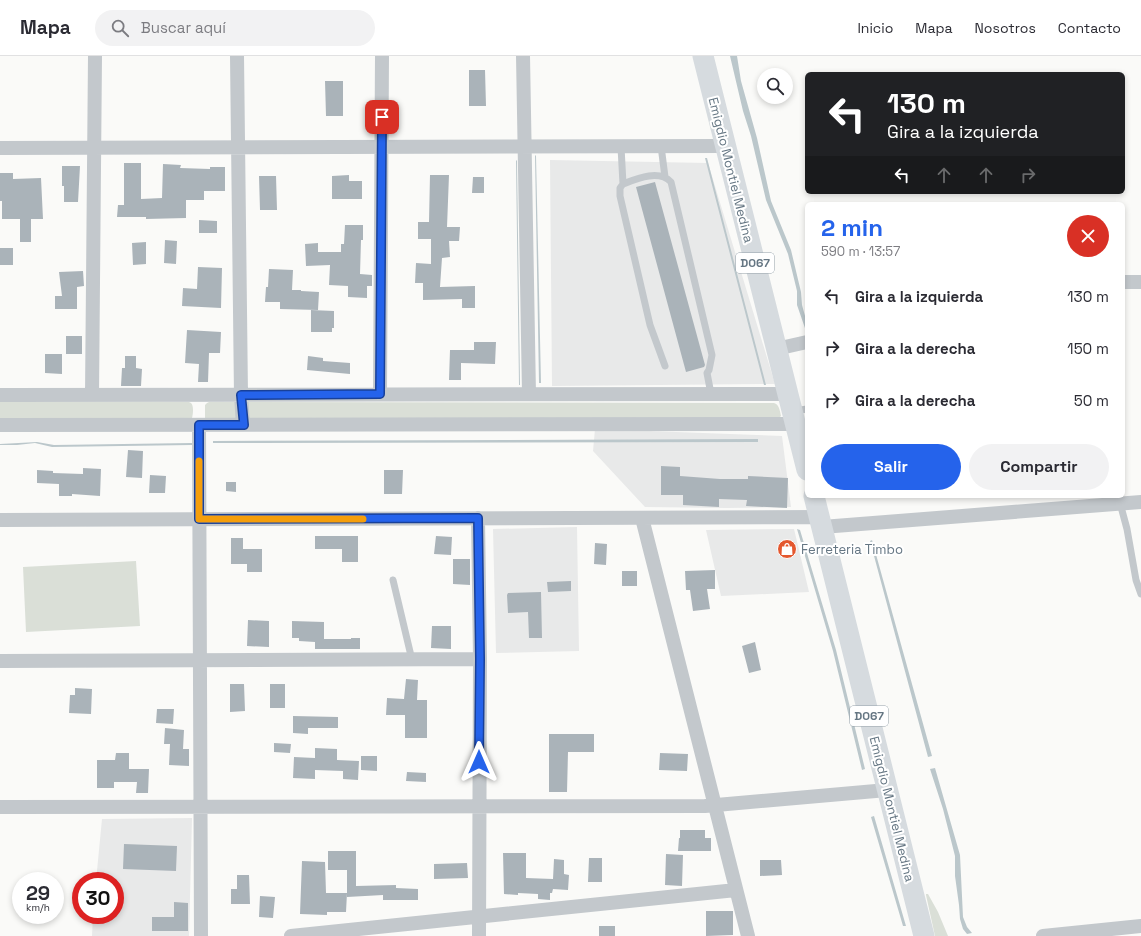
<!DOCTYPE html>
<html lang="es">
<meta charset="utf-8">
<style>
:root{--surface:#fff;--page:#f2f2f3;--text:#2b2b33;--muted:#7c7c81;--line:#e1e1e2;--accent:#2563eb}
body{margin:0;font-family:"Space Grotesk",sans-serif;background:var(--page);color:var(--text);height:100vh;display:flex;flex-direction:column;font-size:15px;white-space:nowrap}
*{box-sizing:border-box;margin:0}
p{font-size:13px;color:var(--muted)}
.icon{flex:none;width:22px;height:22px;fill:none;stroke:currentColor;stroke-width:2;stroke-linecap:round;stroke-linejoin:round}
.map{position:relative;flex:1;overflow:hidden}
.panel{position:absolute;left:805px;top:146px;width:320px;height:296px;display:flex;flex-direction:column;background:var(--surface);border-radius:6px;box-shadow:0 2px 6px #0003}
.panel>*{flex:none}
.guide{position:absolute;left:805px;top:16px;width:320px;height:122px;border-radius:6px;box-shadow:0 2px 6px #0003;background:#202124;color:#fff;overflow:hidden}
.tools{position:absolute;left:757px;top:12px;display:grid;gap:8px}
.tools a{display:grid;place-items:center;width:36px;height:36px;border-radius:50%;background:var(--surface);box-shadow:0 2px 6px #0003;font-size:20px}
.speed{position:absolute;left:12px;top:816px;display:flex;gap:8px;font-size:20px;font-weight:700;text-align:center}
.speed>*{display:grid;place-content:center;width:52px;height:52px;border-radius:50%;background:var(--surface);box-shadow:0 2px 6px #0003;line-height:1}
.speed small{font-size:10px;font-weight:400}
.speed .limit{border:6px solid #d22;background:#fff;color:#111}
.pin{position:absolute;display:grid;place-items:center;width:34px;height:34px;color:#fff;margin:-17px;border-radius:8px;box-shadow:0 2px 6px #0006}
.me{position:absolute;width:44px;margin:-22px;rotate:0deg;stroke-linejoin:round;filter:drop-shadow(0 0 3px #0008)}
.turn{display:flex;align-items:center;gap:14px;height:84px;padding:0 16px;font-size:18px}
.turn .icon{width:52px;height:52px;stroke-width:2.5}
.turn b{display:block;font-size:28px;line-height:34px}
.lanes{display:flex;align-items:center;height:38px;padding:0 16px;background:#0003;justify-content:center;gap:20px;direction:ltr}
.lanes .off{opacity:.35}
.round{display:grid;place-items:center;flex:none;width:42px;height:42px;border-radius:21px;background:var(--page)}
.head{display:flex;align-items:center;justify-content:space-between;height:68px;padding:0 16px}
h1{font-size:24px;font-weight:800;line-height:30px;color:var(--accent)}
.action{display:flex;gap:8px;margin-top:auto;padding:8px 16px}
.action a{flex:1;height:46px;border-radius:24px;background:var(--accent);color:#fff;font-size:16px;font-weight:800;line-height:46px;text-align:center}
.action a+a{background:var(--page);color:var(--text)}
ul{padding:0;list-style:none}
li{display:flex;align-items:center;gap:12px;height:52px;padding:0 16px}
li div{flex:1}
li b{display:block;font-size:15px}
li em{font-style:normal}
header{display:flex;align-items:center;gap:24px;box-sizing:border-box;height:56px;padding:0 20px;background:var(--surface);border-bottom:1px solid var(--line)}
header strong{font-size:19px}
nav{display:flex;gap:22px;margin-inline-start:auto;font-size:14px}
.search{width:280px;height:36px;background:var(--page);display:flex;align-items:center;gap:10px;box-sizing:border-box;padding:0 14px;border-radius:22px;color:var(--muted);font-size:15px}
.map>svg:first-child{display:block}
.built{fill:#e8e9e9}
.green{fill:#dadfd7}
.water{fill:#bbc7cb}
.building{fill:#aab3b9}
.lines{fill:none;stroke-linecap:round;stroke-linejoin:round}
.service{stroke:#c3c8cc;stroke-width:7}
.minor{stroke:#c3c8cc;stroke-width:14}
.primary{stroke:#d6dbdf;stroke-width:21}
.route-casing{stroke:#184099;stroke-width:10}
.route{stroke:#2563eb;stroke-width:7}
.slow{stroke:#f59e0b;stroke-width:7}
.labels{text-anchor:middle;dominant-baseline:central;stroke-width:4;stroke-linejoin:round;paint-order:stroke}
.shield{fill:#fff;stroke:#939fa8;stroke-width:1}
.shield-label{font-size:12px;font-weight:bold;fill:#657683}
.street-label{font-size:13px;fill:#657683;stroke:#fff}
.poi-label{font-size:13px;fill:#657683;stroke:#fff;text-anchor:start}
</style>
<header>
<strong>Mapa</strong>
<div class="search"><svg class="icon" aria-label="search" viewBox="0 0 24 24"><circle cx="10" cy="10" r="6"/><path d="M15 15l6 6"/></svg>Buscar aquí</div>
<nav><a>Inicio</a><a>Mapa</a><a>Nosotros</a><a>Contacto</a></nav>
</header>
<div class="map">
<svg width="1141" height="880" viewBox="0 0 1141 880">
<rect width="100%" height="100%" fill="#fafaf8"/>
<!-- built -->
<path class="built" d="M550 104 708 107 775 328 552 330Z
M595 373 782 380 791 451 727 452 645 451 593 395Z
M577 471 579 595 496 597 493 473Z
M794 473 809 536 721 540 706 474Z
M192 762 189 880H92L93 859H115V825H96L102 763Z"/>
<!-- green -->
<path class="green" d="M0 346H189L191 347C194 350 193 358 192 362L0 364Z
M209 346 774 347C779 348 780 355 781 360L779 362 207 363 205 362V349L207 347Z
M136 505 140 570 26 576 23 511Z
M926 838H928L938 856 948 880H935L926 839Z"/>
<!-- water -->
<path class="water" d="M730 0H737L741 25 757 82 771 145 791 194 801 236 802 249 807 267V275H806L797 249V235L788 198 766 144 751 80 743 55Z
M535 99 536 100 541 327H539Z
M705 102H707L766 329H764Z
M516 104 517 105 520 329H519Z
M758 383V386L213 387V385Z
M37 386 54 389 192 387V389L52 391 35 387 17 389H0V388Z
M797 473 800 474 836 594 865 713 862 714 833 595Z
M872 484 932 700 928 701 870 485Z
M935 712 960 799 963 861 967 871 972 877 967 878 963 873 960 863 959 849 955 820V800L943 753 930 713Z
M874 760 906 870H903L871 761Z"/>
<!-- building -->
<path class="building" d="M469 14H485L486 50H469Z
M325 25H343V60H326Z
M124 107H141V143L162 142 163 108 181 109 180 112 210 113V111H225V135H204V144H186V162L146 163V161H117L118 149H124Z
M62 110H80L78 146H64V130H62Z
M0 117H13V123L41 122 43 163H31V186H20V163H2V145H0Z
M349 119V125H362V143H332V120Z
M430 119H449L447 171H460L459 185H449L450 201 442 202 440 231 475 230V252H462V243L423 244V227H415L416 207 431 208V183H418V166H429Z
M259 120H276L277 154H260Z
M473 121H484V137H472Z
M655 126 705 309 704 311 686 316 636 131Z
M199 164 217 165V177H199Z
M345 169H363V184H361L360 218 372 219V230H367V242L348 241V230L329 229 330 209 306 210 305 188 318 187V196H341V188H344Z
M165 184 177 185 176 208 164 207Z
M146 186V208L133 209 132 187Z
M0 192H13V209H0Z
M198 211 222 212 221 252 182 250 183 232 197 233Z
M269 213 293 214 292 234H301V235L319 236 318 254 280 253V246H265L266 231H268Z
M83 215 84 230 77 231V253H55V240H62L59 216Z
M311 254 334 255V272H332V276H311Z
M187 274 221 276 220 297H209L208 326H198L199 308 185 307Z
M66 280H82V298H66Z
M474 286H496L495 308 461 307V324H449L450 294H474Z
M45 298H62V318L45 317Z
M125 300H136V312L142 313 141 330H121L122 312H125Z
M308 300 323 302V305L350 307V318L307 314Z
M128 394 143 395 142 422 126 421Z
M661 410 680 411V420L720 423H748V420L788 422 787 452 746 450 747 444 719 443V451L683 449V439H661Z
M83 412 101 413 100 440 72 438V440H59V428L37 427V414L53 415V417L83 418Z
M384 414H403L402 438H384Z
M150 419 166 420 165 437H149Z
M226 426H236V436L226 435Z
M315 480H358V506H342V493H315Z
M436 480 452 481 451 499 434 498Z
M231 482H243V493H262V516H247V508H231Z
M595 487 607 488 606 509 594 508Z
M453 503H470V529L453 528Z
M715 514V533H707L710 553 693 555 690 534H686L685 515Z
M622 515H637V530H622Z
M571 525V535L548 536 547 526Z
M541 536 542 582H529L528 556 508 557 507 539 508 537Z
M248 564 269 565V591L247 590Z
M292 565 324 566V583H351V582H360V593H315V586L299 585V582H292Z
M432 570H451V593L431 592Z
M755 586 761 614 749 617 742 590Z
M406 623 418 624 417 644H427V682H405V659H386L387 642 404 643Z
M230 628H244L245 655 230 656Z
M270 628H285V652H270Z
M75 632 92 633 91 658 69 657 70 639H75Z
M157 653H174L173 668 156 667Z
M293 660 338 661V672H308V678L293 677Z
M165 672 184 674 183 693H189V710L169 709 170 688H164Z
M549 678H594V696H568L567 736H549Z
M274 687 291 688 290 697 274 696Z
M315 692 337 693V704L359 705 358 724 343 723V715L315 714V723L293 722 294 701 315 702Z
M116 697H129V713H149L148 737H136L137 726H114V732H97V704H115Z
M660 697 688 698 687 715 659 714Z
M361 700H377V715L361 714Z
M407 716 426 717V726L406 725Z
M680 774H705V782H711V795H678L679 782H680Z
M124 788 177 790 176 815 123 813Z
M328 795H356V830L396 829V832L418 833V844H383V839L347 841V814H328Z
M503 797H526V822L553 823 554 803 564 804V818L569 819 568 834 553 833 552 837H550V844L538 843V838L518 837V839L504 838Z
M666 798 683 799 682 830 665 829Z
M589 802H602V826H588Z
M760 804H781L782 819 760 820Z
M302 805 325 806 326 837H347L346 856H327V859L300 858Z
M467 807 468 822 434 823V808Z
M237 819H249L250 848H231V833H237Z
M260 840 275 841 273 862 259 861Z
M174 846 188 847V875H152V861H174Z
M706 855H733V879L706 880Z
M599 870H615V880H599Z"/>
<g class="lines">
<!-- service -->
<path class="service" d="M661 90 665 121
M621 91 623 128
M665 310 650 269 620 140V132L623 128C636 123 659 113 671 126L712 299 709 314 707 317 711 338
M794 355 807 353
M1120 447 1127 473 1136 524 1141 538
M393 524 412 604"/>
<!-- minor -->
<path class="minor" d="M237 0 241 339 243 369
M523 0 529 338
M0 92 725 90
M1123 226H1141
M776 293 807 286
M380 338 382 0
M0 339 788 338
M92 339 95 0
M0 369 796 368
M199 369 201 880
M478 462 480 603 479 880
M642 462 748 880
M0 464 819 461
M822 471 1141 446
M0 605 480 603
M0 751 705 750 887 734
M291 880 736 834
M1043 880 1141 870"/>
<!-- primary -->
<path class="primary" d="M703 0 807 414
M814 440 924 880"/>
</g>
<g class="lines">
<defs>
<path id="route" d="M382 61 380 338 241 339 244 369H199V463L478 462 480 603 479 706"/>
</defs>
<!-- route casing -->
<use href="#route" class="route-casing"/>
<!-- route -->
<use href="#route" class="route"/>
<!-- slow -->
<path class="slow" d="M199 405V463H363"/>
</g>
<!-- icons -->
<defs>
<symbol id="shop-disc" viewBox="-11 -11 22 22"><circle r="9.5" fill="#e4572e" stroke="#fff"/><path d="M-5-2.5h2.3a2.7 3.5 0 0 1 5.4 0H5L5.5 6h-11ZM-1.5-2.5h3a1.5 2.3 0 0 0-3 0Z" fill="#fff"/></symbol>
</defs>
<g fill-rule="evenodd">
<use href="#shop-disc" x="776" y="482" width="22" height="22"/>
</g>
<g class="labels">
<!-- shield labels -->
<g class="shield">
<rect x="736" y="197" width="38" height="20" rx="3"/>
<rect x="850" y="650" width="38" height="20" rx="3"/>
</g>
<g class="shield-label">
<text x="755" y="207">D067</text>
<text x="869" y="660">D067</text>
</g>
<!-- street labels -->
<g class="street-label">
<text transform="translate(731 114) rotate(76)">Emigdio Montiel Medina</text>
<text transform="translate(892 753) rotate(76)">Emigdio Montiel Medina</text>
</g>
<!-- poi labels -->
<g class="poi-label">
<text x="801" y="493">Ferreteria Timbo</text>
</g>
</g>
</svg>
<div class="tools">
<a><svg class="icon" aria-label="search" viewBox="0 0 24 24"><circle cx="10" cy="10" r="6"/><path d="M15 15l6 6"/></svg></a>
</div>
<div class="speed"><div>29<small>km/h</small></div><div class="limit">30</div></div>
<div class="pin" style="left:382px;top:61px;background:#d93025"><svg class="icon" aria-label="arrive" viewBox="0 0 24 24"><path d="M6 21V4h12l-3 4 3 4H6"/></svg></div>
<svg class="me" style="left:479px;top:706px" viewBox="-20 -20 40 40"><path d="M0-17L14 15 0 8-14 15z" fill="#2563eb" stroke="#fff" stroke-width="4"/></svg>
<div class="guide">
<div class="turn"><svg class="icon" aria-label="left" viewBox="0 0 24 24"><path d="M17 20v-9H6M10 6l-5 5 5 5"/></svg><div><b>130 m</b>Gira a la izquierda</div></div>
<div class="lanes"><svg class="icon" aria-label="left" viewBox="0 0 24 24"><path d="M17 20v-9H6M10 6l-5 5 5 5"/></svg><svg class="icon off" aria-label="ahead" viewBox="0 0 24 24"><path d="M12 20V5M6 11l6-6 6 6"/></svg><svg class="icon off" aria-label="ahead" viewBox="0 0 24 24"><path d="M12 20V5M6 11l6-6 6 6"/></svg><svg class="icon off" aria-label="right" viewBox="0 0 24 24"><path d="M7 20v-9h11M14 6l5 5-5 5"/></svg></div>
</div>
<section class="panel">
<div class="head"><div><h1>2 min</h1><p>590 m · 13:57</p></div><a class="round" style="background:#d93025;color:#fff"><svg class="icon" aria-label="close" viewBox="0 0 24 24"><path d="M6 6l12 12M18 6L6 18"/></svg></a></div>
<ul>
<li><svg class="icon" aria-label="left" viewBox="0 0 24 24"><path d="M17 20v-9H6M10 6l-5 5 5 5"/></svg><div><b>Gira a la izquierda</b></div><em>130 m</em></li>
<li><svg class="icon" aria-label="right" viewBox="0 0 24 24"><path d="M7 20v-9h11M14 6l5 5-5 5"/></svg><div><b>Gira a la derecha</b></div><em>150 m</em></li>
<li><svg class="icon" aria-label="right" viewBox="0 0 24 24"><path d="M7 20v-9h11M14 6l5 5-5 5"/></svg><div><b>Gira a la derecha</b></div><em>50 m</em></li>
</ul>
<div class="action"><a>Salir</a><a>Compartir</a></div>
</section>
</div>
